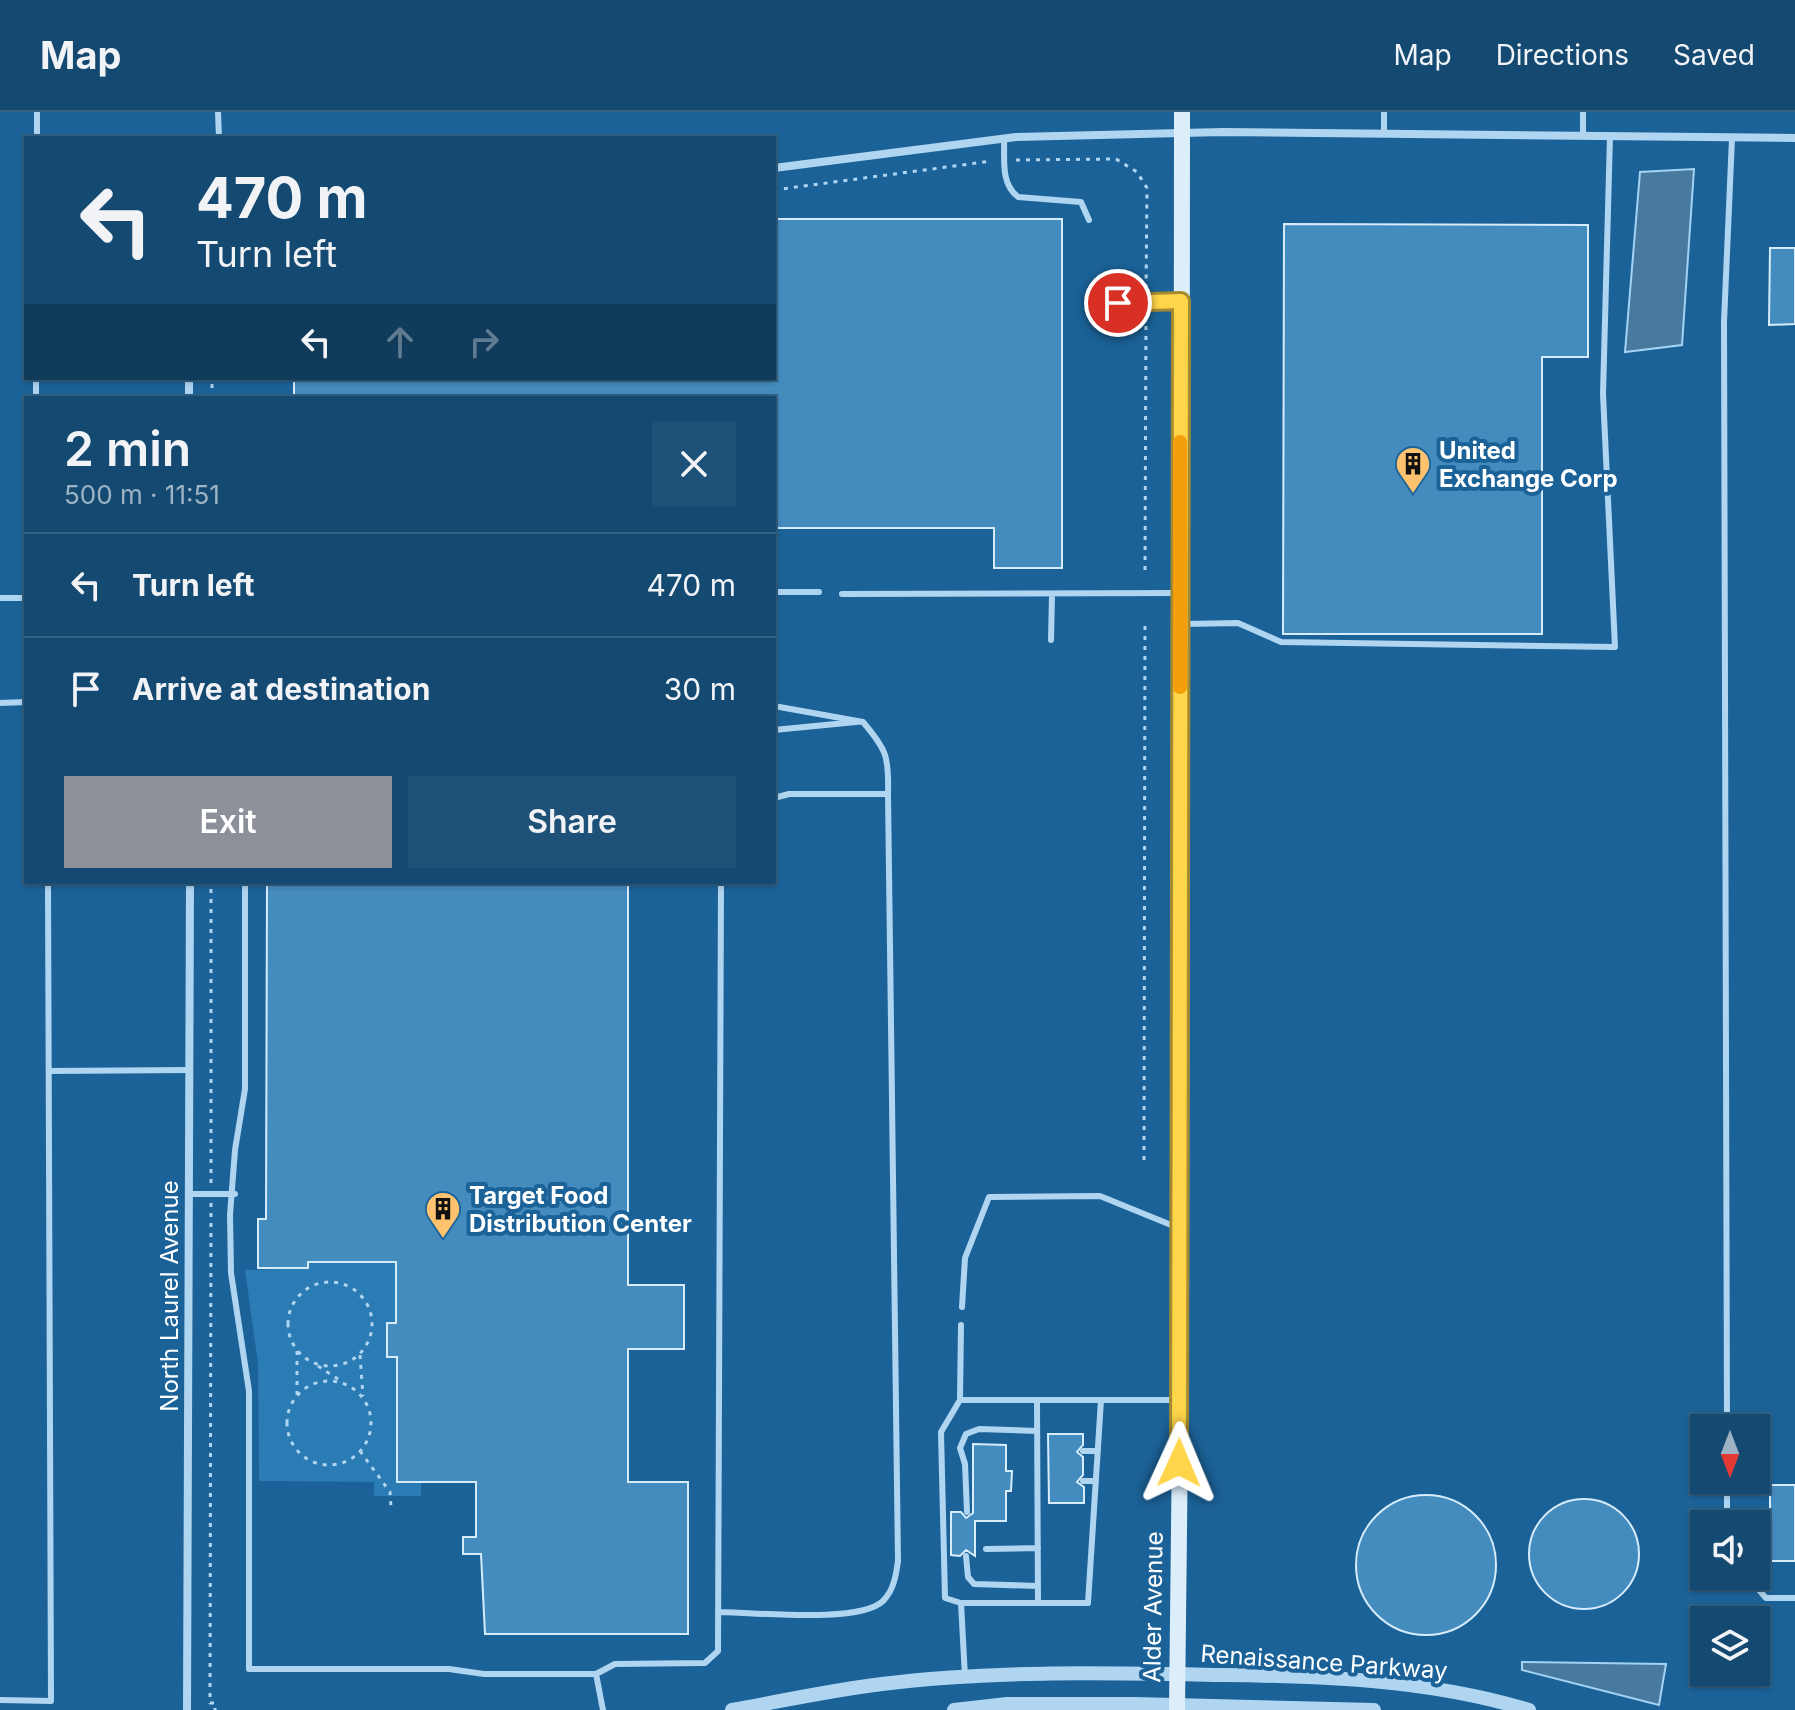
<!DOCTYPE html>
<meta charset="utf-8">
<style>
:root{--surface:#144a72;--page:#1d5177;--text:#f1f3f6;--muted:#9db3c4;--line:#336284;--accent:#8c9099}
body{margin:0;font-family:Inter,sans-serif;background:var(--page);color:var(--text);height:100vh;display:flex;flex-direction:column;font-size:30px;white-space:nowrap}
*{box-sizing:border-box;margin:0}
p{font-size:26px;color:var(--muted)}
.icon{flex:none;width:44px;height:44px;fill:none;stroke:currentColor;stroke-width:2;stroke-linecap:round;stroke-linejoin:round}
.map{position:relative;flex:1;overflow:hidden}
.panel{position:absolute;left:24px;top:284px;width:752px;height:488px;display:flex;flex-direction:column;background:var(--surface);border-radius:0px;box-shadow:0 2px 6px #0004,0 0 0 2px var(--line)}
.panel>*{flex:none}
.guide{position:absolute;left:24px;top:24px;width:752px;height:244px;border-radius:0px;box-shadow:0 2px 6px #0004,0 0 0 2px var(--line);background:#144a72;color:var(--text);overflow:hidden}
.needle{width:52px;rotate:180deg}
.buttons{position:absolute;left:1690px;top:1302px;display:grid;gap:16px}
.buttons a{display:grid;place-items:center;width:80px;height:80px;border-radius:0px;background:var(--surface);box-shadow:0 2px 6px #0004,0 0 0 2px var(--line);font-size:40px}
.pin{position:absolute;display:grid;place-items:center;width:68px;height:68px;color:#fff;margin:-34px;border:4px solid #fff;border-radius:50%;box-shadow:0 2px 8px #0007}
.me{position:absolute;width:88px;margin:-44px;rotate:1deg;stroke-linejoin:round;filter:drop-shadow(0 0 6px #0008)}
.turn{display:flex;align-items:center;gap:28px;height:168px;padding:0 40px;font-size:36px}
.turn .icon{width:104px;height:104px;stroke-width:2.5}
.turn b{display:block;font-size:56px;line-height:68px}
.lanes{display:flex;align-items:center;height:76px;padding:0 40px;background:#0003;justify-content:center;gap:40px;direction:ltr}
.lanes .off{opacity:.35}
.round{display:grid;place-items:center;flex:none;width:84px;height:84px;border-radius:0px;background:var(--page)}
.overview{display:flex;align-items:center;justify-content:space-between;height:136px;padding:0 40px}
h1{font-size:48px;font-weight:600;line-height:60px}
.cta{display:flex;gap:16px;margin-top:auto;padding:16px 40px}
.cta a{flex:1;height:92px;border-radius:0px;background:var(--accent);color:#fff;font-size:32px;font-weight:600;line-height:92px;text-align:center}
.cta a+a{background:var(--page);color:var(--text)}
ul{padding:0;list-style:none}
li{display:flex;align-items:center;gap:24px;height:104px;padding:0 40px;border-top:2px solid var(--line)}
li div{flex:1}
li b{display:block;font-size:30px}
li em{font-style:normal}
header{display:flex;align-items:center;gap:48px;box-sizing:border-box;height:112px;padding:0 40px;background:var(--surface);border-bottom:2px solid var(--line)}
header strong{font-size:38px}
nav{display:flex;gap:44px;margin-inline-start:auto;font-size:28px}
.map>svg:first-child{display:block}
.green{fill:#2b7bb4}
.water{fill:#487a9f;stroke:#a3d2f2;stroke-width:2}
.building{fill:#448bbe;stroke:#d6ecfb;stroke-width:2}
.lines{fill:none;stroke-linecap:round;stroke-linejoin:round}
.path{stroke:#b0d5f0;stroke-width:3;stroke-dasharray:4 6;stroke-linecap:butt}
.service{stroke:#b0d5f0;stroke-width:6}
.minor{stroke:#b0d5f0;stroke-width:8}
.tertiary{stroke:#b0d5f0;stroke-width:14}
.secondary{stroke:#ddeefb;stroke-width:16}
.route-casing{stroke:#a68a30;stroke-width:20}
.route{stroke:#ffd54a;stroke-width:14}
.slow{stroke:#f59e0b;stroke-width:14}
.labels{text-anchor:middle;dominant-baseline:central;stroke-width:8;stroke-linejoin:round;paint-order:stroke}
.poi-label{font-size:24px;font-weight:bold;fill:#fff;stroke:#1b6298;text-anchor:start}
.street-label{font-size:24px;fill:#fff;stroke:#1b6298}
</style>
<header>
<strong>Map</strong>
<nav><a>Map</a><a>Directions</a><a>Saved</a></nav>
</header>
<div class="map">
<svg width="1795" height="1598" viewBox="0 0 1795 1598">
<rect width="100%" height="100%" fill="#1b6298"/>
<!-- green -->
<path class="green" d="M308 1150H397V1211L387 1212V1244L397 1245V1369L421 1370V1384H374V1370L259 1369 258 1252 245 1158 307 1156Z"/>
<!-- water -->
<path class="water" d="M1694 57 1682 233 1625 240 1640 60Z
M1522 1550 1666 1552 1659 1593 1522 1558Z"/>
<!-- building -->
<path class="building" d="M774 107H1062V456H994V416H774V286H294V266H774Z
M1284 112 1588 113V245H1542V522H1283Z
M1770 136H1795V212L1769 213Z
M267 770H628V1173H684V1237H628V1370H688V1522H485L481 1442H463V1425H476V1370H397V1245H387V1211H396V1150H308V1156H258V1107H266Z
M1048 1322H1083V1333L1077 1340 1083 1345V1363L1077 1370 1084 1375V1391H1049Z
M973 1332 1006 1333V1359H1012L1011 1379H1006V1409H975V1444L966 1438 960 1444 951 1443V1400H961L966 1406 973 1401Z
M1770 1373H1795V1449H1770Z
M1356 1453a70 70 0 1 1 140 0a70 70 0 1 1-140 0Z
M1529 1442a55 55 0 1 1 110 0a55 55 0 1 1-110 0Z"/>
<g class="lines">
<!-- path -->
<path class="path" d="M1016 48 1116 47 1137 60 1147 76 1146 181
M774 78 992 49
M212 286V266
M1145 458 1146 201
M1144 1048 1145 508
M211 1071V770
M211 1091 210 1591H215V1598
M288 1212a42 42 0 1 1 84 0a42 42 0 1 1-84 0Z
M297 1239V1283
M360 1243 363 1284
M318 1254 341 1269
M287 1311a42 42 0 1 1 84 0a42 42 0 1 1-84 0Z
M360 1339 390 1380 391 1395"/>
<!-- service -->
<path class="service" d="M218 0 219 26
M1384 0V22
M1583 24V0
M37 26V0
M1004 26C1005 47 1000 71 1018 85L1081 90 1089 108
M1090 191 1181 189
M36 286V266
M774 480H819
M842 482 1180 481
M0 486H26
M1184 512 1238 511 1281 530 1615 535 1603 282 1610 24
M1051 528 1052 482
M0 591 26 590
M774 594 863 610C887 638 889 645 888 682H789L774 686
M774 618 856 610
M245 770V977L235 1038 230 1103 231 1161 249 1279V1557H449L484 1562H596L603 1598
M49 959 190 958
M190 1082H235
M962 1195 965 1146 989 1085 1100 1084 1181 1117
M960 1288H1180
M1037 1288 1038 1491
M1727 1316 1724 210 1732 26
M1083 1339H1098
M1727 1368V1412
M1083 1369H1096
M967 1400 965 1352 960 1336 966 1322 979 1317 1037 1319
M986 1437 1038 1436
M966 1444 968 1465 974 1472 1038 1474
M1747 1464 1766 1486H1795
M961 1491 945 1486 941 1320 960 1288 961 1213
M718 1500C753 1500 859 1512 883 1489 894 1478 896 1463 898 1449L888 682
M596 1562 615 1552 705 1551 718 1539 721 770
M965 1565 961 1491H1088L1101 1288
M0 1588 51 1589 48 770"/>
<!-- minor -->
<path class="minor" d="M774 56 1016 25 1223 20 1795 26
M189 266V286
M187 1598 190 770"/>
<!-- tertiary -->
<path class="tertiary" d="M732 1598C782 1589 832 1578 882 1572 995 1558 1109 1561 1222 1563 1325 1564 1431 1568 1529 1598
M954 1598 1007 1592H1134L1374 1598"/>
<!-- secondary -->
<path class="secondary" d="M1177 1598 1181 1238 1182 0"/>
</g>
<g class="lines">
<defs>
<path id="route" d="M1118 191 1181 189 1179 1351"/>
</defs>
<!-- route casing -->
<use href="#route" class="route-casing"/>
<!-- route -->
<use href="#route" class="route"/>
<!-- slow -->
<path class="slow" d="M1180 575V330"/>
</g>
<!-- icons -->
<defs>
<symbol id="building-pin" viewBox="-11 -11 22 30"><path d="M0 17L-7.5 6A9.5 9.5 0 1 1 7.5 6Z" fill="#ffc26f" stroke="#1b6298"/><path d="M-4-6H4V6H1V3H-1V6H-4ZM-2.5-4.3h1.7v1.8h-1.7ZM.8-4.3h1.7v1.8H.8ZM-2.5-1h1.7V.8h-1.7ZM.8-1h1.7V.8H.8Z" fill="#111"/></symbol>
</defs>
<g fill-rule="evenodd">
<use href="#building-pin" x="1393" y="332" width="40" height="54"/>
<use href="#building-pin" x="423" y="1077" width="40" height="54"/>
</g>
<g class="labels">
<!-- poi labels -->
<g class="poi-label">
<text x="1439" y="338">United<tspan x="1439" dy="28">Exchange Corp</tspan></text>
<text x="469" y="1083">Target Food<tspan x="469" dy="28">Distribution Center</tspan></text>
</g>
<!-- street labels -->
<g class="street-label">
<text transform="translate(169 1184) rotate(-90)">North Laurel Avenue</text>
<text transform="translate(1153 1495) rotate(-89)">Alder Avenue</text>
<text transform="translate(1324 1550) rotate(4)">Renaissance Parkway</text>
</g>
</g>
</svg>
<div class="buttons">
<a><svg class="needle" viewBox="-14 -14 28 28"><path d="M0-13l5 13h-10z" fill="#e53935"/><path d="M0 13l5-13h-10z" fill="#9db3c4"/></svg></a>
<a><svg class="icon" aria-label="sound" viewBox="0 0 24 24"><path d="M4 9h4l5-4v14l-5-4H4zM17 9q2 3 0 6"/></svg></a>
<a><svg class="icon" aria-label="layers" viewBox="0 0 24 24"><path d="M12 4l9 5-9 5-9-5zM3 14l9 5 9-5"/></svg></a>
</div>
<div class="pin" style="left:1118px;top:191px;background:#d93025"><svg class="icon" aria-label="arrive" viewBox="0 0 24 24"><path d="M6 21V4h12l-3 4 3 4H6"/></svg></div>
<svg class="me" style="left:1179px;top:1351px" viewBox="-20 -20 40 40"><path d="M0-17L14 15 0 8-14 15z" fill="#ffd54a" stroke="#fff" stroke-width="4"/></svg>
<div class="guide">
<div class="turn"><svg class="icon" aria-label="left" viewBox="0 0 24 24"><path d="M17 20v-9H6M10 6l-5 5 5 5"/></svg><div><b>470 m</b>Turn left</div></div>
<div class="lanes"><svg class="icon" aria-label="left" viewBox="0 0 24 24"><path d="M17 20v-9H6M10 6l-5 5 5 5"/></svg><svg class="icon off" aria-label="ahead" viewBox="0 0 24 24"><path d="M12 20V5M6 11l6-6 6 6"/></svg><svg class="icon off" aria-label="right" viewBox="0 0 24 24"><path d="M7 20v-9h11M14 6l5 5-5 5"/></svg></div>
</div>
<section class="panel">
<div class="overview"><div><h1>2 min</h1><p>500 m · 11:51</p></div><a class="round"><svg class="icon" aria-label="close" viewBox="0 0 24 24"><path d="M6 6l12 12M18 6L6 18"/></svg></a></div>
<ul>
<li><svg class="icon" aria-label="left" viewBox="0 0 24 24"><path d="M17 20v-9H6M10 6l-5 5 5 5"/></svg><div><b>Turn left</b></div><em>470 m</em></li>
<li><svg class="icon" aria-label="arrive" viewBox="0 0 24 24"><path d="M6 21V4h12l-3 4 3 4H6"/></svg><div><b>Arrive at destination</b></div><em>30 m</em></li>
</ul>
<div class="cta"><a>Exit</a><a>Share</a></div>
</section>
</div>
